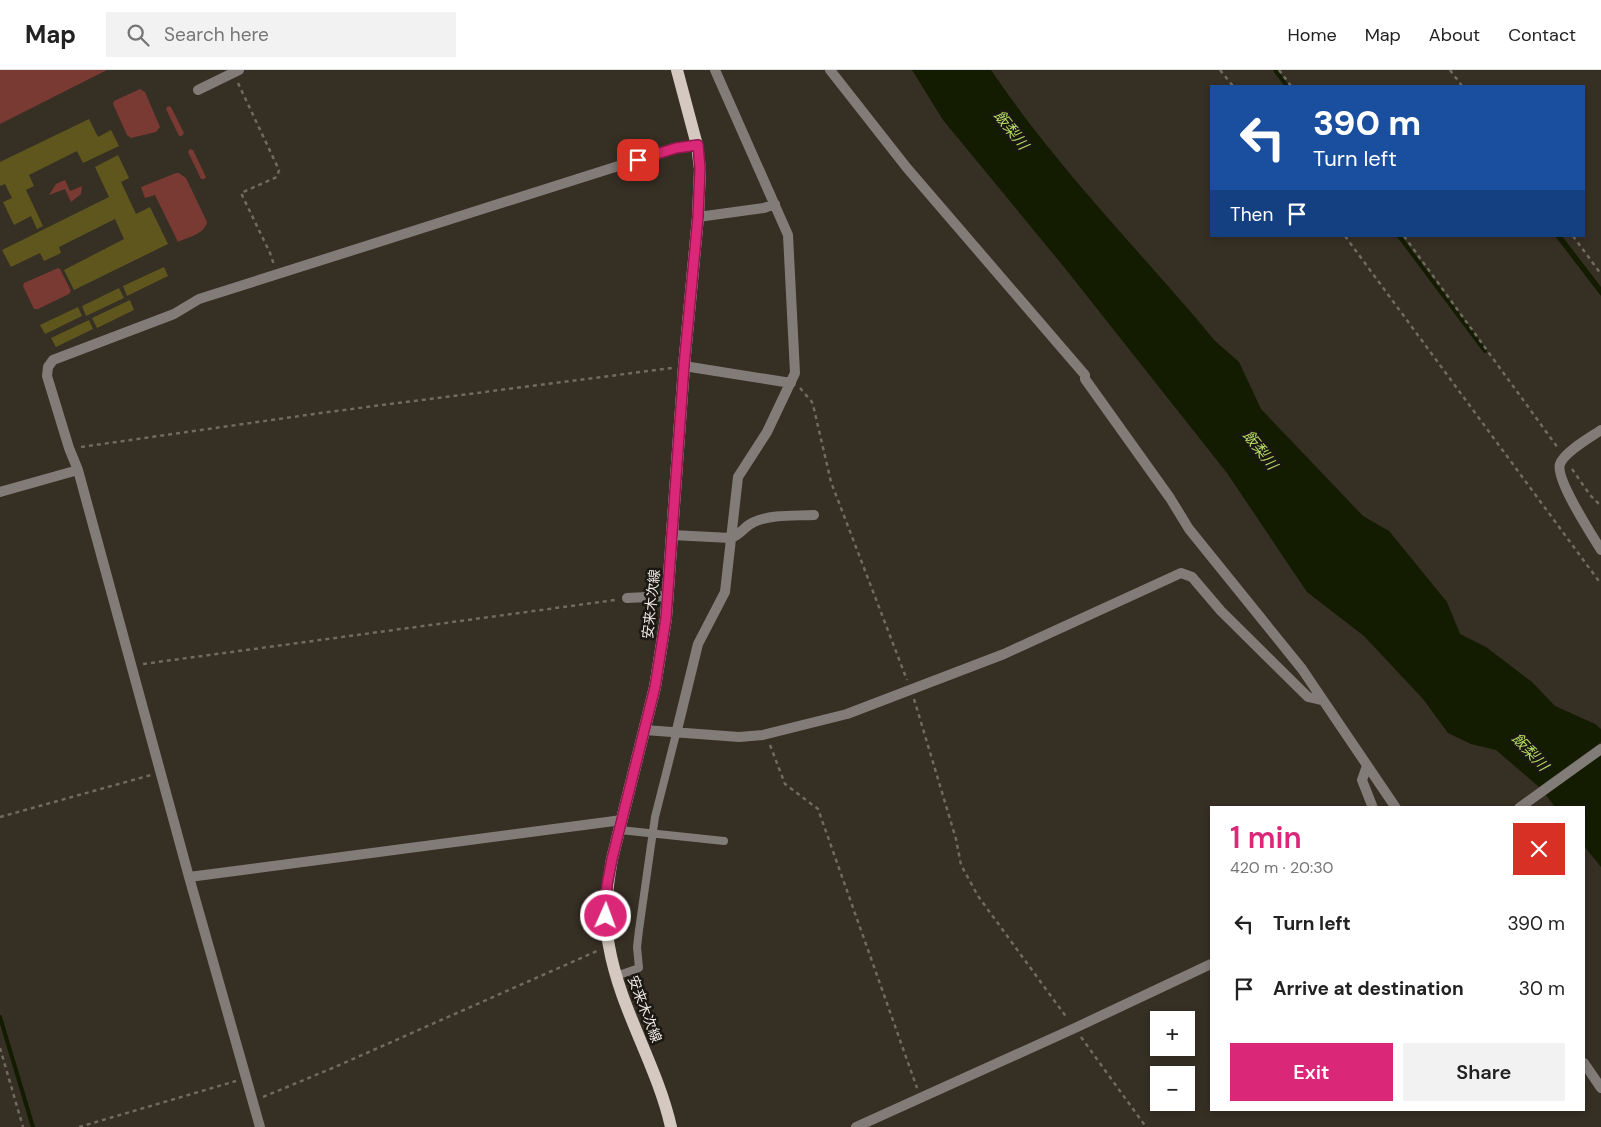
<!DOCTYPE html>
<meta charset="utf-8">
<style>
:root{--surface:#fff;--page:#f2f2f2;--text:#222;--muted:#767676;--line:#e0e0e0;--accent:#db2777}
body{margin:0;font-family:"DM Sans","Noto Sans JP",sans-serif;background:var(--page);color:var(--text);height:100vh;display:flex;flex-direction:column;font-size:19px;white-space:nowrap}
*{box-sizing:border-box;margin:0}
p{font-size:16px;color:var(--muted)}
.icon{flex:none;width:28px;height:28px;fill:none;stroke:currentColor;stroke-width:2;stroke-linecap:round;stroke-linejoin:round}
.map{position:relative;flex:1;overflow:hidden}
.panel{position:absolute;left:1210px;top:736px;width:375px;height:305px;display:flex;flex-direction:column;background:var(--surface);border-radius:0px;box-shadow:0 2px 8px #0003}
.panel>*{flex:none}
.top-card{position:absolute;left:1210px;top:15px;width:375px;height:152px;border-radius:0px;box-shadow:0 2px 8px #0003;background:#1a4fa0;color:#fff;overflow:hidden}
.fabs{position:absolute;left:1150px;top:941px;display:grid;gap:10px}
.fabs a{display:grid;place-items:center;width:45px;height:45px;border-radius:0px;background:var(--surface);box-shadow:0 2px 8px #0003;font-size:25px}
.pin{position:absolute;display:grid;place-items:center;width:42px;height:42px;color:#fff;margin:-21px;border-radius:10px;box-shadow:0 2px 8px #0006}
.me{position:absolute;width:55px;margin:-28px;rotate:2deg;stroke-linejoin:round;filter:drop-shadow(0 0 4px #0008)}
.turn{display:flex;align-items:center;gap:18px;height:105px;padding:0 20px;font-size:22px}
.turn .icon{width:65px;height:65px;stroke-width:2.5}
.turn b{display:block;font-size:35px;line-height:42px}
.then{display:flex;align-items:center;height:48px;padding:0 20px;background:#0003;gap:10px;font-size:19px}
.round{display:grid;place-items:center;flex:none;width:52px;height:52px;border-radius:0px;background:var(--page)}
.headline{display:flex;align-items:center;justify-content:space-between;height:85px;padding:0 20px}
h1{font-size:30px;font-weight:600;line-height:38px;color:var(--accent)}
.button{display:flex;gap:10px;margin-top:auto;padding:10px 20px}
.button a{flex:1;height:58px;border-radius:0px;background:var(--accent);color:#fff;font-size:20px;font-weight:600;line-height:58px;text-align:center}
.button a+a{background:var(--page);color:var(--text)}
ul{padding:0;list-style:none}
li{display:flex;align-items:center;gap:15px;height:65px;padding:0 20px}
li div{flex:1}
li b{display:block;font-size:19px}
li em{font-style:normal}
header{display:flex;align-items:center;gap:30px;box-sizing:border-box;height:70px;padding:0 25px;background:var(--surface);border-bottom:1px solid var(--line)}
header strong{font-size:24px}
nav{display:flex;gap:28px;margin-inline-start:auto;font-size:18px}
.search{width:350px;height:45px;background:var(--page);display:flex;align-items:center;gap:12px;box-sizing:border-box;padding:0 18px;border-radius:0px;color:var(--muted);font-size:19px}
.map>svg:first-child{display:block}
.green{fill:#793a33}
.water{fill:#131c01}
.lines{fill:none;stroke-linecap:round;stroke-linejoin:round}
.stream{stroke:#131c01;stroke-width:4}
.building{fill:#5f561e}
.path{stroke:#706a60;stroke-width:2.5;stroke-dasharray:4 4;stroke-linecap:butt}
.lane{stroke:#827c78;stroke-width:8}
.street{stroke:#827c78;stroke-width:10}
.primary{stroke:#d5c8c1;stroke-width:12}
.route-casing{stroke:#8e194d;stroke-width:12}
.route{stroke:#db2777;stroke-width:9}
.labels{text-anchor:middle;dominant-baseline:central;stroke-width:5;stroke-linejoin:round;paint-order:stroke}
.street-label{font-size:14px;fill:#efeae3;stroke:#1b1712}
.water-label{font-size:15px;font-style:italic;fill:#b4db61;stroke:#1b1712}
</style>
<header>
<strong>Map</strong>
<div class="search"><svg class="icon" aria-label="search" viewBox="0 0 24 24"><circle cx="10" cy="10" r="6"/><path d="M15 15l6 6"/></svg>Search here</div>
<nav><a>Home</a><a>Map</a><a>About</a><a>Contact</a></nav>
</header>
<div class="map">
<svg width="1601" height="1057" viewBox="0 0 1601 1057">
<rect width="100%" height="100%" fill="#362f24"/>
<!-- green -->
<path class="green" d="M0 0H107L0 54Z
M140 19 145 22 160 57 156 62 131 68 127 65 113 34 114 31Z
M168 36 171 37 184 63 182 66H179L166 39Z
M190 79 193 80 206 107 204 109H201L188 82Z
M176 103H179L186 108 207 152C205 164 188 167 178 172L155 125 145 128 141 117Z
M65 110 70 121 82 116 81 124 71 132 65 119 49 125 56 114Z
M58 198 60 199 71 221 69 224 38 239H34L23 216 24 213Z"/>
<!-- water -->
<path class="water" d="M912 0H991C1051 89 1126 167 1196 248L1214 270 1239 292 1261 339 1363 446 1389 461 1447 532 1460 564 1486 577 1532 612 1555 636 1595 654 1601 659V672L1539 717 1496 680 1471 674 1448 663 1423 629 1364 566 1307 522 1227 403 1064 197 943 50Z
M1555 166H1562L1601 217V226Z
M1601 685V797L1584 776V738L1555 737 1546 725Z"/>
<g class="lines">
<!-- stream -->
<path class="stream" d="M1275 0 1287 16
M1399 166 1485 281
M0 947 33 1057"/>
</g>
<!-- building -->
<path class="building" d="M89 49 98 67 111 60 119 76 83 93 77 81 29 105 34 116 26 120 43 156 37 159 31 146 14 155 3 132 12 128 5 114 0 116V92Z
M118 85 129 108 121 112 136 144 150 137 168 174 74 220 64 200 124 169 115 149 59 177 61 183 44 191 40 183 11 197 2 180 109 127 95 97Z
M164 197 168 206 127 226 123 216Z
M119 218 124 228 86 246 82 236Z
M130 230 134 240 97 258 92 248Z
M78 237 82 246 45 264 40 255Z
M89 250 93 259 56 277 51 268Z"/>
<g class="lines">
<!-- path -->
<path class="path" d="M1220 0 1233 16
M1279 0 1291 16
M1450 0 1462 16
M238 13 279 100 277 107 241 123 270 183 274 195
M1345 166 1601 514
M1404 166 1558 378
M1573 166 1601 204
M800 318 812 332 814 339 831 412 907 610
M81 377 328 342 672 298
M1572 399 1590 425 1601 436
M143 594 615 530
M914 629 956 769 961 795 978 826 1067 948
M770 675 785 714 818 739 917 1018
M0 747 151 705
M1081 967 1146 1057
M0 978 23 1057
M263 1027 335 997 597 881
M79 1057 236 1011"/>
<!-- lane -->
<path class="lane" d="M620 760 724 771
M616 906 639 898 637 877 639 860 655 747 676 664"/>
<!-- street -->
<path class="street" d="M830 0 907 98 1085 305V309L1170 428 1189 459 1302 599 1396 738
M198 20 239 0
M698 147 764 138 775 134
M684 296 791 313
M1601 360C1591 367 1564 382 1560 394 1555 409 1592 465 1601 480
M0 422 78 400
M672 465 731 468C743 463 744 456 754 452 771 444 795 446 814 445
M627 528 668 526
M645 660 739 667 763 665 847 644 1004 584 1181 503 1192 507 1221 541 1308 627 1321 630
M676 664 698 574 725 522 738 407 767 362 795 303 788 165 715 0
M1367 696 1362 710 1373 738
M1519 738 1601 679
M189 807 622 750
M1584 993 1601 1018
M260 1057 189 807 78 400 69 378 47 306 48 297 53 290 174 244 199 229 675 78 697 75
M856 1057 1075 958 1211 894"/>
<!-- primary -->
<path class="primary" d="M671 1057C657 995 620 939 609 876 603 847 607 818 612 789L655 617 666 548 684 296 698 147 700 99 697 75 677 0"/>
</g>
<g class="lines">
<defs>
<path id="route" d="M606 846 607 815 612 789 655 617 666 548 684 296 698 147 700 98 698 75 676 78 638 90"/>
</defs>
<!-- route casing -->
<use href="#route" class="route-casing"/>
<!-- route -->
<use href="#route" class="route"/>
</g>
<g class="labels">
<!-- street labels -->
<g class="street-label">
<text transform="translate(651 534) rotate(-84)">安来木次線</text>
<text transform="translate(645 939) rotate(69)">安来木次線</text>
</g>
<!-- water labels -->
<g class="water-label">
<text transform="translate(1011 60) rotate(52)">飯梨川</text>
<text transform="translate(1260 380) rotate(52)">飯梨川</text>
<text transform="translate(1530 682) rotate(47)">飯梨川</text>
</g>
</g>
</svg>
<div class="fabs">
<a>+</a>
<a>−</a>
</div>
<div class="pin" style="left:638px;top:90px;background:#d93025"><svg class="icon" aria-label="arrive" viewBox="0 0 24 24"><path d="M6 21V4h12l-3 4 3 4H6"/></svg></div>
<svg class="me" style="left:606px;top:846px" viewBox="-20 -20 40 40"><circle r="17" fill="#db2777" stroke="#fff" stroke-width="3"/><path d="M0-11L8 9 0 5-8 9z" fill="#fff"/></svg>
<div class="top-card">
<div class="turn"><svg class="icon" aria-label="left" viewBox="0 0 24 24"><path d="M17 20v-9H6M10 6l-5 5 5 5"/></svg><div><b>390 m</b>Turn left</div></div>
<div class="then">Then<svg class="icon" aria-label="arrive" viewBox="0 0 24 24"><path d="M6 21V4h12l-3 4 3 4H6"/></svg></div>
</div>
<section class="panel">
<div class="headline"><div><h1>1 min</h1><p>420 m · 20:30</p></div><a class="round" style="background:#d93025;color:#fff"><svg class="icon" aria-label="close" viewBox="0 0 24 24"><path d="M6 6l12 12M18 6L6 18"/></svg></a></div>
<ul>
<li><svg class="icon" aria-label="left" viewBox="0 0 24 24"><path d="M17 20v-9H6M10 6l-5 5 5 5"/></svg><div><b>Turn left</b></div><em>390 m</em></li>
<li><svg class="icon" aria-label="arrive" viewBox="0 0 24 24"><path d="M6 21V4h12l-3 4 3 4H6"/></svg><div><b>Arrive at destination</b></div><em>30 m</em></li>
</ul>
<div class="button"><a>Exit</a><a>Share</a></div>
</section>
</div>
